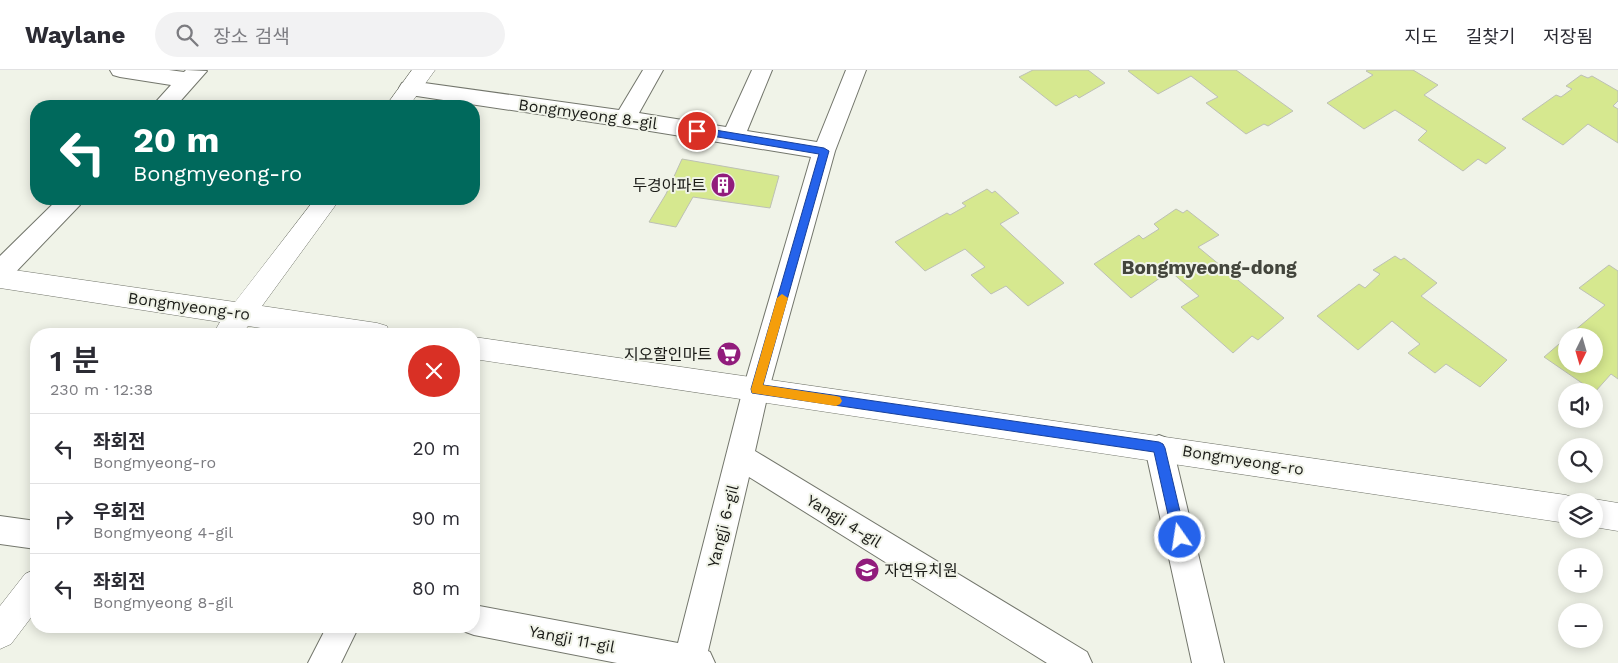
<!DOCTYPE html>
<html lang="ko">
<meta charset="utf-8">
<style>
:root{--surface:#fff;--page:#f2f2f3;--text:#2b2b33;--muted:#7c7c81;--line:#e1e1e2}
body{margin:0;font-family:"Work Sans","Noto Sans KR",sans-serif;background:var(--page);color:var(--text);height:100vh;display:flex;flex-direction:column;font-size:19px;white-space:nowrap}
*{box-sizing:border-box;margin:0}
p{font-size:16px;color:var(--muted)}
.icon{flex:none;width:28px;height:28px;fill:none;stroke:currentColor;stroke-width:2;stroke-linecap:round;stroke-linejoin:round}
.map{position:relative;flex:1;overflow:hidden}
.drawer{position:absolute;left:30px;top:258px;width:450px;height:305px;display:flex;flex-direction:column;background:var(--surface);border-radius:20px;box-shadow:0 2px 12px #0003}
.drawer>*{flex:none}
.banner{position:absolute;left:30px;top:30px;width:450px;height:105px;border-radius:20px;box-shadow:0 2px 12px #0003;background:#00695c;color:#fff;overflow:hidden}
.needle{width:32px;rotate:185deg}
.controls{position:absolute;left:1558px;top:258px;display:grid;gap:10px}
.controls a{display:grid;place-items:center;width:45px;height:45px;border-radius:50%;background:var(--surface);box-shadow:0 2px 12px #0003;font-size:25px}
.pin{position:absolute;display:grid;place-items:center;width:42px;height:42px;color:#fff;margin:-21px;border:2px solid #fff;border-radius:50%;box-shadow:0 1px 5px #0007}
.me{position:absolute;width:55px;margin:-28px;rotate:347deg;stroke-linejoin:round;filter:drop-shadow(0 0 4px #0008)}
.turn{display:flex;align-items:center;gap:18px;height:105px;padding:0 20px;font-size:22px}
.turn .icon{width:65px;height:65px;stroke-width:2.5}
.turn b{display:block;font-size:35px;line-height:42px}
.round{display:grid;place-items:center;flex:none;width:52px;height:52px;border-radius:26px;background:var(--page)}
.head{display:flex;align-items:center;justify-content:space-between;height:85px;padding:0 20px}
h1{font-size:30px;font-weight:600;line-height:38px}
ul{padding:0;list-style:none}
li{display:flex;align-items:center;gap:15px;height:70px;padding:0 20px;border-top:1px solid var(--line)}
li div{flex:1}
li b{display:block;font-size:19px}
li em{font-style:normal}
header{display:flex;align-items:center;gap:30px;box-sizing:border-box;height:70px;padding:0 25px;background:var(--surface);border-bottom:1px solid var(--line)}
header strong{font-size:24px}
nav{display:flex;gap:28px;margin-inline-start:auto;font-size:18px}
.search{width:350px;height:45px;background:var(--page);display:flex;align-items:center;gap:12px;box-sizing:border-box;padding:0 18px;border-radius:28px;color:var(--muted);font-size:19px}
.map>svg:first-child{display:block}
.building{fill:#d6e88f;stroke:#bdc0b5}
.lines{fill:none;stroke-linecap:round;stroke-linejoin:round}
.street-casing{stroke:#73766c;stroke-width:2}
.secondary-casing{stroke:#73766c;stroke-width:1}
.street{fill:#fff;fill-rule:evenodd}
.secondary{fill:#fff;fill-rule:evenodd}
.route{fill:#2563eb;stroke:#184099}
.slow{fill:#f59e0b}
.labels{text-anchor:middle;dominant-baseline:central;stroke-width:4;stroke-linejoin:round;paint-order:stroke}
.street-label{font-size:16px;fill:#1b1c18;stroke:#f0f3e8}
.poi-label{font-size:16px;fill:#1b1c18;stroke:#f0f3e8;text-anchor:end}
.quarter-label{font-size:19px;font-weight:bold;fill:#43453c;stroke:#f0f3e8}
</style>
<header>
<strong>Waylane</strong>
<div class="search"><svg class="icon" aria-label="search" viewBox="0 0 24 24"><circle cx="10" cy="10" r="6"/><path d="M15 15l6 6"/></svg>장소 검색</div>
<nav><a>지도</a><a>길찾기</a><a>저장됨</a></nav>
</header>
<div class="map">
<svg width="1618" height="593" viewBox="0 0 1618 593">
<rect width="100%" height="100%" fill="#f0f3e8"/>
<!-- building -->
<path class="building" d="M1033 0H1088L1105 13 1079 28 1076 25 1056 36 1019 7Z
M1130 0H1236L1293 41 1268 56 1264 54 1246 64 1206 33 1218 27 1191 6 1158 24 1128 1Z
M1368 0H1413L1438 15 1424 25 1506 78 1486 94 1478 89 1463 101 1418 70 1427 61 1395 40 1364 59 1327 33 1373 5 1366 1Z
M1581 5 1588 8 1592 6 1618 21V31L1613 36 1618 39V73L1588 54 1563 75 1522 49 1556 25 1561 27 1572 19 1566 16Z
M682 89 779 106 770 138 693 127 676 157 649 152 666 124Z
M987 119 992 123 995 121 1019 143 1000 154 1064 213 1028 236 1006 216 991 224 971 205 985 197 965 179 925 201 895 172 947 143 950 145 966 136 962 133Z
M1176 139 1183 143 1187 140 1219 165 1198 177 1284 248 1258 270 1252 266 1233 283 1181 237 1199 226 1170 201 1131 228 1094 194 1139 165 1143 169 1159 159 1154 154Z
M1395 186 1401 190 1404 188 1437 213 1421 226 1507 290 1480 317 1446 294 1435 303 1408 283 1420 274 1392 251 1358 280 1317 246 1359 214 1365 218 1380 204 1373 200Z
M1609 195 1618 201V309L1611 304 1595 322 1544 287 1566 268V294H1594V266H1568L1605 235 1579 218Z"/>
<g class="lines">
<defs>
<path id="street" d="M110 0H169L184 2 186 0 207 1 176 36H152L171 15 120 7 113 5Z
M643 0H663L639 43 726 57 752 0H772L747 61 817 72 846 0H866L835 81 769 319 755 381 1087 582 1092 593H1047L749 407 708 581 710 582 715 593H617L474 565 463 561 461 556H474V535L678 573 743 319 811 87 625 57 410 25 402 23 399 18 402 13 410 11 619 40Z
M58 129H84L80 135 9 209 0 212V186Z
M1159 365 1169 369 1173 378 1224 593H1192L1145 378 1149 369Z
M0 446 36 451V479L0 474Z
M327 556H359L341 593H308Z"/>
<path id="secondary" d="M412 0H435L409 36H386Z
M315 129H340L262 236 377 253 387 256 390 264H301L248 256 242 264H213L220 252 0 218V198L235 232Z
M474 267 1566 425 1577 429 1578 431H1566V453L474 289Z
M1594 429 1618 433V461L1594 457V431H1588Z
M36 499V541L11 574 0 579V536L25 504Z"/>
</defs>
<!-- street casing -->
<use href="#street" class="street-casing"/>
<!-- secondary casing -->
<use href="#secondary" class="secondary-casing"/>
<!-- street -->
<use href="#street" class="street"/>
<!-- secondary -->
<use href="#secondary" class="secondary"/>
</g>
<!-- route -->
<path class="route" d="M697 57 824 78 829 81 763 315 1159 372 1163 374 1165 378 1186 467 1184 472 1180 473 1175 472 1173 467 1154 382 752 323 751 319 819 84 694 63 692 61Z"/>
<!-- slow -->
<path class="slow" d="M782 224 788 228 763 315 836 326 840 327 842 331 840 334 836 336 752 323 751 319 777 228Z"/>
<!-- icons -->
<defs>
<symbol id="building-disc" viewBox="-11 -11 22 22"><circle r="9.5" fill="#911c7c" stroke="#f0f3e8"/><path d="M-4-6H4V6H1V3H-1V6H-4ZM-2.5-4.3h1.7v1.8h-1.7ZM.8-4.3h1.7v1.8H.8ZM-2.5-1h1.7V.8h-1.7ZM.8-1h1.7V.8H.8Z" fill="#fff"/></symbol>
<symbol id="supermarket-disc" viewBox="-11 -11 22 22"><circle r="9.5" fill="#911c7c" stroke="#f0f3e8"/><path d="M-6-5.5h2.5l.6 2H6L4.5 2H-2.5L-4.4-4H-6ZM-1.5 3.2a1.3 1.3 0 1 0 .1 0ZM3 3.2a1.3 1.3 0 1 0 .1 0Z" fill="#fff"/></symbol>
<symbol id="school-disc" viewBox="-11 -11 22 22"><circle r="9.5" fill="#911c7c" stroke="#f0f3e8"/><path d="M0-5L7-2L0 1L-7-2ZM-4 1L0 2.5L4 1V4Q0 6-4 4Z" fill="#fff"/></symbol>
</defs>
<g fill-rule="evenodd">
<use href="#building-disc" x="709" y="101" width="28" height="28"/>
<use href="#supermarket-disc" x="715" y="270" width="28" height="28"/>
<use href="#school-disc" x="853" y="486" width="28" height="28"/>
</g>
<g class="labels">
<!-- street labels -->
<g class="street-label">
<text transform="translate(588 44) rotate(8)">Bongmyeong 8-gil</text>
<text transform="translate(189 236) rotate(8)">Bongmyeong-ro</text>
<text transform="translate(1243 390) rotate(9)">Bongmyeong-ro</text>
<text transform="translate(844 451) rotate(32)">Yangji 4-gil</text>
<text transform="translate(723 456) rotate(-76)">Yangji 6-gil</text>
<text transform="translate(572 569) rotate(11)">Yangji 11-gil</text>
</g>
<!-- poi labels -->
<g class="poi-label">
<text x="706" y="115">두경아파트</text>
<text x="712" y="284">지오할인마트</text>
<text x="884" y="500" text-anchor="start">자연유치원</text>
</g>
<!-- quarter labels -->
<g class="quarter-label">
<text x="1209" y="197">Bongmyeong-dong</text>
</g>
</g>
</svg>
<div class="controls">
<a><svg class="needle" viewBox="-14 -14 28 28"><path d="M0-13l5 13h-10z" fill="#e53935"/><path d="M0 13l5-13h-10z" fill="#7c7c81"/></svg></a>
<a><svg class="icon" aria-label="sound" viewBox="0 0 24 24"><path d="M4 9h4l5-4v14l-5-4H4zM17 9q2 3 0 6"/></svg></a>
<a><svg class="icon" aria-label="search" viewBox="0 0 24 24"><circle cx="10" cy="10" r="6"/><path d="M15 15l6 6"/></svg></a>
<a><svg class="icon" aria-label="layers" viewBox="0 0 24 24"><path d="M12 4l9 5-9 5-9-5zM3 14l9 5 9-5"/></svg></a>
<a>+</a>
<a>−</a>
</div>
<div class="pin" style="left:697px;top:61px;background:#d93025"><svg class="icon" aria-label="arrive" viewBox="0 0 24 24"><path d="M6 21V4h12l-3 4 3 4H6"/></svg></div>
<svg class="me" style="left:1180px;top:467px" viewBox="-20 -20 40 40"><circle r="17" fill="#2563eb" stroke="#fff" stroke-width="3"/><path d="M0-11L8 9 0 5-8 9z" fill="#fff"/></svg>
<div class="banner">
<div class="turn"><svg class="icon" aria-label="left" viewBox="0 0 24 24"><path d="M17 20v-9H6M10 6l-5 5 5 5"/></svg><div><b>20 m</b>Bongmyeong-ro</div></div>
</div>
<section class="drawer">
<div class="head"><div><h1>1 분</h1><p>230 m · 12:38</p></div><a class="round" style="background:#d93025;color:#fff"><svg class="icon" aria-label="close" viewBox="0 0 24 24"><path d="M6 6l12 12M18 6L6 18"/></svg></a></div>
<ul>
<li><svg class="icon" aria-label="left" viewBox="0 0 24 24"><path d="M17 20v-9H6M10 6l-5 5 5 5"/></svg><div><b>좌회전</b><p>Bongmyeong-ro</p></div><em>20 m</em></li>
<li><svg class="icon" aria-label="right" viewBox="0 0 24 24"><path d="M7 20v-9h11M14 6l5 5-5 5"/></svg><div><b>우회전</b><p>Bongmyeong 4-gil</p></div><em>90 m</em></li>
<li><svg class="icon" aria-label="left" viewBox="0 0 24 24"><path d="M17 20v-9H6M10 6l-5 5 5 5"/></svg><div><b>좌회전</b><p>Bongmyeong 8-gil</p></div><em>80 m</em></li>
</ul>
</section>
</div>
